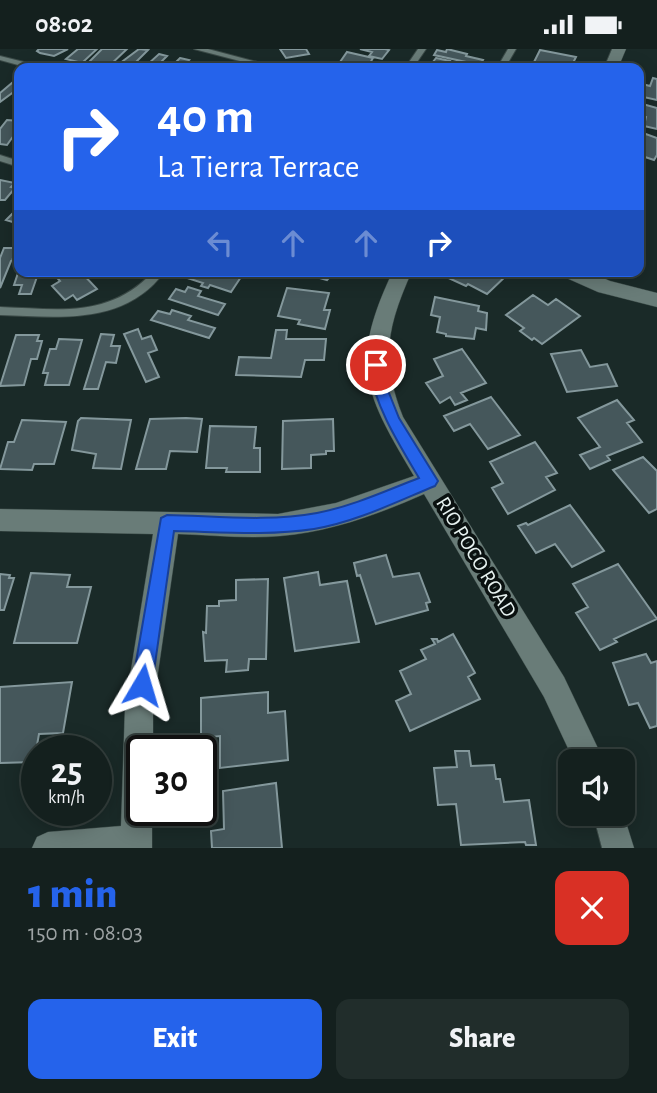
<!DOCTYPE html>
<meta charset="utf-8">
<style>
:root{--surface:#14201e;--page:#212d2b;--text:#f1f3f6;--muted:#9da3a4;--line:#333e3c;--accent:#2563eb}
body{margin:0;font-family:"Alegreya Sans",sans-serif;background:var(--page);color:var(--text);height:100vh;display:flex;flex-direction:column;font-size:26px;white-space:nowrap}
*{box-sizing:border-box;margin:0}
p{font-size:23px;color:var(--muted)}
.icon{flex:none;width:38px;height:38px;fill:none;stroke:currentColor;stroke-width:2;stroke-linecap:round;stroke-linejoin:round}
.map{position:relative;height:799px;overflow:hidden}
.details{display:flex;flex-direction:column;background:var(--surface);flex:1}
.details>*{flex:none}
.top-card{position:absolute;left:14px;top:14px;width:630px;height:214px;border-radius:14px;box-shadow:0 4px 18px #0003,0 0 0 2px var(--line);background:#2563eb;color:#fff;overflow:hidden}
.fabs{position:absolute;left:558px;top:700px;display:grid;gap:14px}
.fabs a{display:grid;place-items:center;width:77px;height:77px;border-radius:14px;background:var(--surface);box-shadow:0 4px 18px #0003,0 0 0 2px var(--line);font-size:35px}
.speed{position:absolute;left:21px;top:686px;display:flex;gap:14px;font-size:35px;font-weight:700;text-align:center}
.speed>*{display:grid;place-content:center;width:91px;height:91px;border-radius:50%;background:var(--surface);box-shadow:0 4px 18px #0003,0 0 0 2px var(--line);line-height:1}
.speed small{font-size:18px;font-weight:400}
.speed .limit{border:4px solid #111;border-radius:10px;background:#fff;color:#111}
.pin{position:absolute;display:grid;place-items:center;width:60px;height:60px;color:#fff;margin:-30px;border:4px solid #fff;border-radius:50%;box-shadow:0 2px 7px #0007}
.me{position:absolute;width:77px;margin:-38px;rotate:7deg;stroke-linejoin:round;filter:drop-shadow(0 0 5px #0008)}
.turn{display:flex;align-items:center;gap:24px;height:147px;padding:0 28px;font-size:32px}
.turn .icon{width:91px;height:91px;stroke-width:2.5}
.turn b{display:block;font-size:49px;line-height:60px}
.lanes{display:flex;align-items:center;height:66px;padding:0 28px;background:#0003;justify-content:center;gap:35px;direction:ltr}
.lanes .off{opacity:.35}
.round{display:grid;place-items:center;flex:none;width:74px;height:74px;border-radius:14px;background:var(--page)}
.headline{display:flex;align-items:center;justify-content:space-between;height:119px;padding:0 28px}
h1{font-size:42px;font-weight:800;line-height:52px;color:var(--accent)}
.action{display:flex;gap:14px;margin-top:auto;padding:14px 28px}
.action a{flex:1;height:80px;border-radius:14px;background:var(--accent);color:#fff;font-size:28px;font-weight:800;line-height:80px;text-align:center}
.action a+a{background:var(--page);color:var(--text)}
.status{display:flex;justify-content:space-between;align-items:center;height:49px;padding:0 35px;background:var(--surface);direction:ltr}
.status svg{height:19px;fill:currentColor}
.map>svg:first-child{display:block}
.building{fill:#45575b;stroke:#84989c;stroke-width:2}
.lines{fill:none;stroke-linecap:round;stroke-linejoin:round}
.service-casing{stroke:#3a4946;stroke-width:2}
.minor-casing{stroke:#3a4946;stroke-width:1}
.service{fill:#697c78;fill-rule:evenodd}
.minor{fill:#697c78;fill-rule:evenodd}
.route{fill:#2563eb;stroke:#184099;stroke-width:2}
.labels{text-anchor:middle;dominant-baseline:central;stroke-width:7;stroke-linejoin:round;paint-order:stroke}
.street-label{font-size:21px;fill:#e7f2f0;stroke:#0a1110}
</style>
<div class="status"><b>08:02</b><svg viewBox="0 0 49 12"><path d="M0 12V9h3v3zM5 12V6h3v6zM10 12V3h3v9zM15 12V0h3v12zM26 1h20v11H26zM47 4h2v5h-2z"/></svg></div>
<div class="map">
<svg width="657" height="799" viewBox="0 0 657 799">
<rect width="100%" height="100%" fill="#1a2a28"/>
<!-- building -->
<path class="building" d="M39 0H68L54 7 40 4 37 2Z
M78 0H97L82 14 66 10Z
M102 0H127L107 19H83Z
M139 0 148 1 130 19 115 18Z
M280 0H306L309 5 286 9Z
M360 0H385L389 1 382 10 369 7 372 3Z
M447 0 467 5 466 7 483 11 480 16 434 6 437 1 446 3Z
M540 1 576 8 573 14 559 13 573 16 572 19 532 17Z
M347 3 373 9 367 19 340 13Z
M159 5 167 7 155 19H138L143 15 147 16Z
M180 9 189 11 180 19H163L166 16 171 18Z
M436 9 450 12 447 17 459 19 429 18Z
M19 28V39L0 53V44Z
M653 29 657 30V51L639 47 642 35 650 37Z
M639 54 657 59V80L644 77 646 68 639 66Z
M7 71 19 72V79L7 96 0 95V80Z
M643 84 657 89V106L654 111 639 106V90Z
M0 131 15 134 11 138 15 139 5 151H0Z
M19 158V175L6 171Z
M4 199H17L13 209H16L11 212 0 239V209Z
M19 221 39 222 31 245H19L22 236H14Z
M51 222H80L97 240 77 251 73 246 65 251 52 237 60 232Z
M188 222H225L241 228 231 243 210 236 208 239 201 237 203 234 184 228Z
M295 222H335L327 231Z
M449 222H506L509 224 487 245 468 235 466 237 444 227Z
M188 238 201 242 198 247 225 255 218 266 169 250 176 240 185 243Z
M287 239 329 244 324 261H330L325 280 298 275 300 271 278 267Z
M533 246 548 256 556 250 580 267 542 295 534 289 532 291 520 282 524 279 506 266Z
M435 248 479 257 478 262 487 264 486 281 476 279 474 290 446 287V285L437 283 440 268 431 266Z
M172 261 191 267 188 271 215 279 209 289 151 271 158 262 170 265Z
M138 280 142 290 151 287 157 301 148 304 159 328 146 333 124 285Z
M276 281H287L286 290H326L324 311H305L301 328 236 326 239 308 271 309Z
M101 285 114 286 111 297H120L116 314 106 313 98 340H84Z
M16 286H39L37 292H42L37 310H31L24 336 0 337Z
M59 290 82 291 69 336H45L48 324H43L50 300H56Z
M462 300 486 334 461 344 467 351 455 356 450 348 440 354 426 334 443 327 434 310Z
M581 301 590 318 607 315 617 337 567 343 551 305Z
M491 348 520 386 488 400 470 375 454 382 444 367Z
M617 351 634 371 627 374 642 393 607 407 610 411 590 420 580 406 600 398 578 369Z
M81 369 131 371 121 420 93 419 96 405 72 401 78 372Z
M186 369 202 370 197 403 170 402 166 420H136L150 370Z
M333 370 334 402H326V405L311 406V419L282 420 283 372Z
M22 371 66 373 54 415H34L32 421 0 420 8 393H14Z
M210 377 256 378 254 399H260V423H226L227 419H206Z
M535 393 557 424 546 428 555 441 508 465 492 439 503 434 490 413Z
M643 408 657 422V460L649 464 613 421Z
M570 456 604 502 572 518 555 495 536 504 518 477 526 474 528 476Z
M386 506 393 528 419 524 430 553 426 554 428 561 376 575 360 526 357 527 354 514Z
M618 515 657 570 614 590 617 593 600 601 576 564 588 558 573 535Z
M318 523 320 536 347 532 359 593 295 602 284 529Z
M31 524 70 526 67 538H91L77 594H14Z
M0 525 10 526 9 529H14L4 561H0Z
M268 530 266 610H249L248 621 226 623 227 611 205 612 203 583 206 584 207 557H219V552L236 551V531Z
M453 585 475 624 468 628 480 650 410 682 396 652 411 645 400 622 426 610 421 601 435 595 432 590H437L438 593Z
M646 605 651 614 657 612V677L650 679 638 654 629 656 613 614Z
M72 633 63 684 39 685 34 713 0 714V638Z
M268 643V664L285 662 288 711 220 719V687L201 689V649Z
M455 702H469L471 717 494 716 496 730H500L504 753 529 751 536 796H526L525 793 461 796 456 755 438 756 434 719 457 718Z
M276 734 282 799H212L211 782 224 780 223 742Z"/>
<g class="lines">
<defs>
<path id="service" d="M194 0H208L280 19H267Z
M418 0H426L413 19H405Z
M508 0H516L505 19H497Z
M0 7 40 17 41 19H29L0 11Z
M0 106 19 112V118L0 112Z
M154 222H165C125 277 60 268 0 266V258C60 260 109 270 154 222Z"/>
<path id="minor" d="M612 0H626L618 19H604Z
M393 222H412C387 278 380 310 403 368L564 628 604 712H574L544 648 424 445C379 465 330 483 280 487 247 490 211 486 178 485L153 658V702H142V761H152V799H32L37 788 48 783 121 777 125 658 153 485 0 482V460L278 465 336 454 414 427C364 343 349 315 393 222Z
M560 222H587L610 232 657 244V258L598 243 562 227Z
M593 765 623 764 634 799H602Z"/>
</defs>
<!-- service casing -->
<use href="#service" class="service-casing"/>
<!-- minor casing -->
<use href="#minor" class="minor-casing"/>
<!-- service -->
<use href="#service" class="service"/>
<!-- minor -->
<use href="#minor" class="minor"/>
</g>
<!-- route -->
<path class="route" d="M376 310 383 316 389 344 399 369 438 432 435 437C396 453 356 473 314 480 268 487 221 483 174 482L152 636 149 643 142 646 135 643 132 636 161 469 167 466C216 467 268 473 317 464 353 457 385 442 419 429 397 392 376 359 368 316Z"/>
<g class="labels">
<!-- street labels -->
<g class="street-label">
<text transform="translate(476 508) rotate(59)">RIO POCO ROAD</text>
</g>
</g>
</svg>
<div class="fabs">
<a><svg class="icon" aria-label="sound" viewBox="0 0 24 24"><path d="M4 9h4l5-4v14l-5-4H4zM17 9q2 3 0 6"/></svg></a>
</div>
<div class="speed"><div>25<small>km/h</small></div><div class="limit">30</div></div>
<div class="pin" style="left:376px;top:316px;background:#d93025"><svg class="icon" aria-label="arrive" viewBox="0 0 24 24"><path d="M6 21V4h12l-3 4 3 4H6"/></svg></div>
<svg class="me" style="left:142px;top:636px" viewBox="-20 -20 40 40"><path d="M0-17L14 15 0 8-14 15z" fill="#2563eb" stroke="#fff" stroke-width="4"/></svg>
<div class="top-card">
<div class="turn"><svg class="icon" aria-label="right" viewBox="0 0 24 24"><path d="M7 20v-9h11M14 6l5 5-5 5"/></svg><div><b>40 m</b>La Tierra Terrace</div></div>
<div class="lanes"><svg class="icon off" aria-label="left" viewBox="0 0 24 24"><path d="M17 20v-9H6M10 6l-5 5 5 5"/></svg><svg class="icon off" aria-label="ahead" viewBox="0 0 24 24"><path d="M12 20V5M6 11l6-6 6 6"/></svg><svg class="icon off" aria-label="ahead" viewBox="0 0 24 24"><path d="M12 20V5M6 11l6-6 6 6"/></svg><svg class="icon" aria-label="right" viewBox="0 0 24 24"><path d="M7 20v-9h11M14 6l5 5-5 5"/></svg></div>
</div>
</div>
<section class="details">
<div class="headline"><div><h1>1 min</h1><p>150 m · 08:03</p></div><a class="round" style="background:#d93025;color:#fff"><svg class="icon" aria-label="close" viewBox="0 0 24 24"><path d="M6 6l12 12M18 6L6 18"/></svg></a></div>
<div class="action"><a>Exit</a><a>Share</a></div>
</section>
